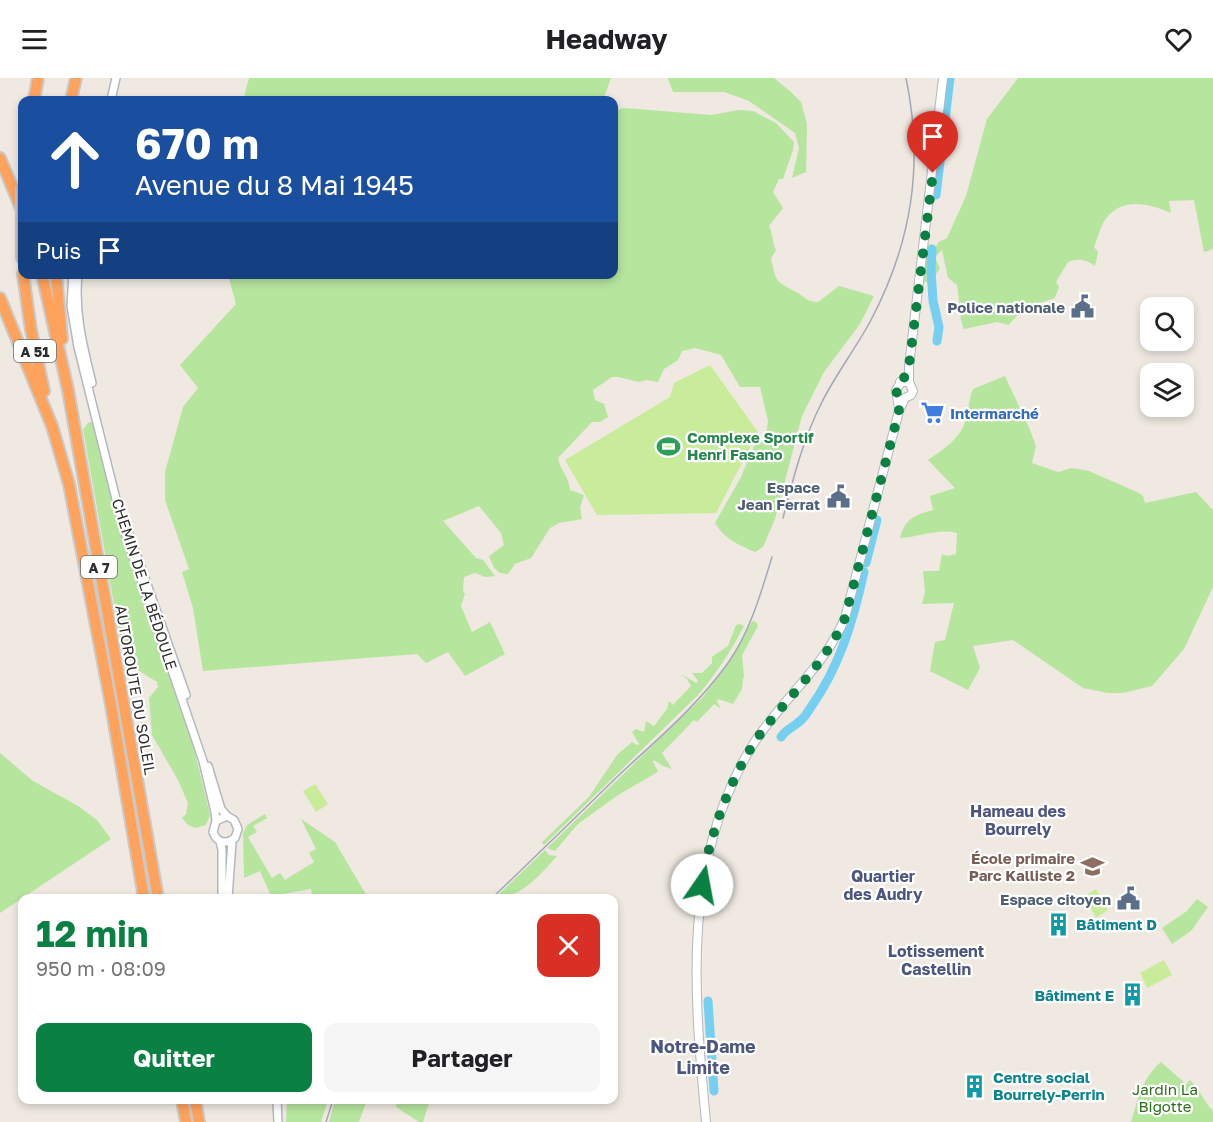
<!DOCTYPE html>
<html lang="fr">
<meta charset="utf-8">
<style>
:root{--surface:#fff;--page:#f6f6f6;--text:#202124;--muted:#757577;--accent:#0b8043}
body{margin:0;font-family:"Golos Text",sans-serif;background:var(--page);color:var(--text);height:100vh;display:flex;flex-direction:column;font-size:22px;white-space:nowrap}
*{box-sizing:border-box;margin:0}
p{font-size:20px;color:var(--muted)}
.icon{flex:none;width:33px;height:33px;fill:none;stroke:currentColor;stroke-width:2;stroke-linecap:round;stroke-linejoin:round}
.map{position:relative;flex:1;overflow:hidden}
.side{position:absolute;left:18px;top:816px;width:600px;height:210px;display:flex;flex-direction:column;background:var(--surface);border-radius:12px;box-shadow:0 3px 9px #0003}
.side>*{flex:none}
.guide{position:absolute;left:18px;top:18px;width:600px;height:183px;border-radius:12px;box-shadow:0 3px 9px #0003;background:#1a4fa0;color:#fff;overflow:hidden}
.tools{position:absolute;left:1140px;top:219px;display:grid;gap:12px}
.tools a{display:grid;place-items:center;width:54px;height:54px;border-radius:12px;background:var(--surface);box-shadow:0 3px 9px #0003;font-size:30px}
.pin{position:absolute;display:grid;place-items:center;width:51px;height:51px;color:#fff;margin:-62px -26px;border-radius:50% 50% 50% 0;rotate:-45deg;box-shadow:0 0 6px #0007}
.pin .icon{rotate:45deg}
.me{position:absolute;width:66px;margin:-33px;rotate:12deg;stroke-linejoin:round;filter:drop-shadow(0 0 4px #0008)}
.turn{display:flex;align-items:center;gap:21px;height:126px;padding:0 18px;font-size:27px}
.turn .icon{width:78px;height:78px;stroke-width:2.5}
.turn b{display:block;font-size:42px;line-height:51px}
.then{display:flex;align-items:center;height:57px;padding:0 18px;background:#0003;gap:12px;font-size:22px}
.round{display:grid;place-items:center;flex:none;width:63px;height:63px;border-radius:12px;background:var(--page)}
.overview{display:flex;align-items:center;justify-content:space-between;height:102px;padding:0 18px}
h1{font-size:36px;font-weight:700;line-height:45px;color:var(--accent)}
.primary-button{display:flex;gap:12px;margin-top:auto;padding:12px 18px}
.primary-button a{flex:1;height:69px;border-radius:12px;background:var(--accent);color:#fff;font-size:24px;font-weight:700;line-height:69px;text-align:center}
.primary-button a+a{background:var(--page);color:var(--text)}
header{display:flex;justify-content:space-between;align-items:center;height:78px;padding:0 18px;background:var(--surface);font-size:27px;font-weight:700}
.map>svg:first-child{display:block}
.green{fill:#b6e59e}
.pitch{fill:#c9ec9a}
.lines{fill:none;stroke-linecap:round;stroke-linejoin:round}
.river{stroke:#75cff0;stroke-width:9}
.tertiary-casing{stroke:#b4b7c1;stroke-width:10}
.secondary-casing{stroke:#b4b7c1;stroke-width:10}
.motorway-casing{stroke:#c9c9c9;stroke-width:14}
.tertiary{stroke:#fff;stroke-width:7}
.secondary{stroke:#fff;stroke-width:8}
.motorway{stroke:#ffa35c;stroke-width:10}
.rail{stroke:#a3a6b8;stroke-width:1.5}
.motorway-bridge-casing{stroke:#c9c9c9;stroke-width:14;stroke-linecap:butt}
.motorway-bridge{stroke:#ffa35c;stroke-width:10}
.route{stroke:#0b8043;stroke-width:10;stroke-dasharray:0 18}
.labels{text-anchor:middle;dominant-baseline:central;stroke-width:4.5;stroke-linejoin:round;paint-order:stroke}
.shield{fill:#fff;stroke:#6d6d6d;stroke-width:1.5}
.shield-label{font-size:14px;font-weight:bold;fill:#2e2e2e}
.service-label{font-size:15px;font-weight:bold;fill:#4e5e75;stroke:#fff;text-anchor:end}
.shop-label{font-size:15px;font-weight:bold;fill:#366cbe;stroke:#fff;text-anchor:start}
.leisure-label{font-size:15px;font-weight:bold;fill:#27864d;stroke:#fff;text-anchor:start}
.street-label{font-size:15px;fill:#2e2e2e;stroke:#fff}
.education-label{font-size:15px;font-weight:bold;fill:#785e54;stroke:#fff;text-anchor:end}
.culture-label{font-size:15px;font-weight:bold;fill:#0d838f;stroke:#fff;text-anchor:start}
.park-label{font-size:15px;fill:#2c6e1b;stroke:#fff}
.neighbourhood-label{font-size:16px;font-weight:bold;fill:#4d5680;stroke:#fff}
.quarter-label{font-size:18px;font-weight:bold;fill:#4d5680;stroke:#fff}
</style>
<header><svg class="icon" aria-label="menu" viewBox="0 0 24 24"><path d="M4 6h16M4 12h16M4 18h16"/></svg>Headway<svg class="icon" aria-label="heart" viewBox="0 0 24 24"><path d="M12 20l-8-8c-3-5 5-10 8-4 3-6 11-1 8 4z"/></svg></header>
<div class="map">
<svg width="1213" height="1044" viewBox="0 0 1213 1044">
<rect width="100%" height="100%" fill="#efe9e1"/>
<!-- green -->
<path class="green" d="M249 0H611L603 22H243Z
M668 0H774L791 14 801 24 807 46 806 94 792 100 799 70 795 55 749 23 724 14H673Z
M1018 0H1213V171L1204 174 1194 122 1169 123 1171 135C1149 126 1122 118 1105 142 1100 149 1098 160 1094 169L1098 174 1095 188C1085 181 1079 180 1068 184L1056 204 1059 209 1055 220C1037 226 1021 230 1009 247L997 244 964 251C958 238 960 222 957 207L948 200 942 172 935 179 940 191 936 196 934 205 924 204 927 166 934 167 935 170 939 164 947 160 966 118 987 41Z
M625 30 711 37 739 32 753 33 776 45 794 64 793 72 783 101H779L773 114 783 130 769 148C773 156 772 164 776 172L771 181C777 206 775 202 796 214 805 219 807 224 818 224L839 208 874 218 860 246 824 294 802 338 775 441 763 469 755 474C739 467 724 461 715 445L741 399 754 368 766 357 768 343 760 309H740L721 277 695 270 682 273 678 282 664 291 658 304 647 302 639 304 618 299H612L593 312 595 322 604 326 608 339 600 344H592L558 380C561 394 568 396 570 412L584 417 580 430 582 441 559 445 550 450 531 480 515 486 508 496 500 495 494 490 489 478 504 467 501 455 479 428 443 443 476 480 483 482 495 498 485 499 475 495 464 499 463 513 465 516 461 528 472 554 490 544 505 576 465 598 448 574 426 585 417 576 203 593 193 530 182 494 189 491 165 422V394L183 329 198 310 180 287 236 226 228 197 614 196V32Z
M1005 298 1030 352 1036 368 1032 385 1058 394 1072 390 1089 393 1139 415 1143 418 1145 425 1196 414 1213 432V509L1184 571 1152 608 1123 615H1108L1083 610 1013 562 973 568 980 590 968 612 930 593 935 564 945 562 954 525 922 526 925 514 923 493H939L942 476 947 478 956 476 957 455C938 450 920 459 900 460 905 440 915 437 933 432L930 418 955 410 928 382C942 372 959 362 965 344 969 333 968 322 973 311Z
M89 344 93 345 132 488 191 658 210 737 206 747 195 750 188 747 182 740 186 736 188 725 178 702 152 657 149 620 158 609 157 604 136 591 135 586 132 582 124 583 83 351Z
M752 543 756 544 758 548 742 577 744 599 743 601 742 611 733 626 718 621 717 623 721 631 714 626 697 644 694 642 662 675 672 691 663 688 654 682 653 684 658 693 656 695 618 717 578 746 555 773 547 770 702 620 726 589Z
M740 546 744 548C731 573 716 596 698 617L544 767 542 764 589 719 617 677 632 664 637 667 639 666 632 654 636 651 644 654 646 643 654 648 667 631 669 623 673 627 691 608 687 601 681 596 696 605 698 603 692 595H702L712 585V579L728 568 736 547Z
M0 675 33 703 78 728 97 742 111 761 0 835Z
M265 736 267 740 253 748 257 754 248 759 272 800 280 795 285 802 314 784 309 775 316 771 301 741 335 764 368 820H304L312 817 311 811 271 818 260 793 244 800 243 755 247 747Z
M545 772 549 777 557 778C542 795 520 821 495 820Z
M1197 821 1208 829 1191 853 1172 866 1162 850 1187 833Z
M1161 984 1186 1006 1190 1002C1200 1012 1203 1022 1213 1033V1044H1131C1138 1021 1142 1000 1161 984Z
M287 1022H328L321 1044H286Z
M335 1022H367L359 1044H329Z
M400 1022H430L423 1044H419L396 1029V1027Z"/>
<!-- pitch -->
<path class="pitch" d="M710 287 758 354 716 435 597 437 565 382 670 319 674 305Z
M315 706 328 726 316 734 303 713Z
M1096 811 1108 832 1096 840 1084 818Z
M1164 882 1172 897 1147 910 1140 895Z"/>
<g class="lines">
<!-- river -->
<path class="river" d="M936 117 950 0
M932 171 931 192 933 223 939 249 937 263
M866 485 877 442
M781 659C786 651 796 648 802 641 806 638 808 633 811 629 840 588 853 543 864 494
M708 923 714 1013"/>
<defs>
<path id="tertiary" d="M111 22 116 0
M73 196 71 228 78 269 123 449 203 683 215 734 216 743 213 754C217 765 226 767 235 760L238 751 234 742 227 738 216 743
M78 196C74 234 83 268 92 305
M130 458 186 617
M208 688 221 731 227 738
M220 763 222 772V820
M228 820 232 763
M277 1022 278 1044"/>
<path id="secondary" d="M909 304V288L943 0
M899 330 896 312 902 303
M706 1044C694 915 681 785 752 668 780 623 824 590 845 540L899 333 905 320 911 317 913 313 909 304H900"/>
<path id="motorway" d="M34 22 38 0
M71 22 76 0
M0 80 21 130
M22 166V180
M23 196 31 252 44 313
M42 196 68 312 158 820
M56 196 62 261
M0 220 52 348 69 406 110 621 144 820
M182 1022 186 1044
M195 1022 199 1044"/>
</defs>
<!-- tertiary casing -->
<use href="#tertiary" class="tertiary-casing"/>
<!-- secondary casing -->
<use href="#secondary" class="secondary-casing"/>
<!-- motorway casing -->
<use href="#motorway" class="motorway-casing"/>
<!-- tertiary -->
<use href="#tertiary" class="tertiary"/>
<!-- secondary -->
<use href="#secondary" class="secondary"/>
<!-- motorway -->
<use href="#motorway" class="motorway"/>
<!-- rail -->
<path class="rail" d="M783 440C793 401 803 361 822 324 836 296 856 270 871 242 912 164 924 86 906 0
M492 820C535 779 577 738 620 696 658 661 698 627 728 585 750 554 761 515 772 479
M326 1044 333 1022"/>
<defs>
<path id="motorway-bridge" d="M22 166V108"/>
</defs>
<!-- motorway-bridge casing -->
<use href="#motorway-bridge" class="motorway-bridge-casing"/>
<!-- motorway-bridge -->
<use href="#motorway-bridge" class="motorway-bridge"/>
</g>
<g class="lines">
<!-- route -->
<path class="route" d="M702 807C709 756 733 692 764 651 793 614 827 583 845 540L899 333 896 309 904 300 909 288 933 95"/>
</g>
<!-- icons -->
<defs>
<symbol id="civic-bare" viewBox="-9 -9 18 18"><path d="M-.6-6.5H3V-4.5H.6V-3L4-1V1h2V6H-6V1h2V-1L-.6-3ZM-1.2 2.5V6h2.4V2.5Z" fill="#5c6f8a" stroke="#fff" stroke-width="2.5" paint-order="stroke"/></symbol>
<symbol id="supermarket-bare" viewBox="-9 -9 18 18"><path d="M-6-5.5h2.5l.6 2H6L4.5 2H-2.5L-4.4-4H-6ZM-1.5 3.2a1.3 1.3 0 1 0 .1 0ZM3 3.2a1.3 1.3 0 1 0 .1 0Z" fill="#3f7fe0" stroke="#fff" stroke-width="2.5" paint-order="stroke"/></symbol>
<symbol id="stadium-bare" viewBox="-9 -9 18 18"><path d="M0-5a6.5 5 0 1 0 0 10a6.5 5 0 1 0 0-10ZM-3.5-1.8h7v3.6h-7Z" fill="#2e9e5b" stroke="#fff" stroke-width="2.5" paint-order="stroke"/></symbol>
<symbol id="school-bare" viewBox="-9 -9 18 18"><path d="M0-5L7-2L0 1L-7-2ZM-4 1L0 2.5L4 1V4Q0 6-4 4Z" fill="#8d6e63" stroke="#fff" stroke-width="2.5" paint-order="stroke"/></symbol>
<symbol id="building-bare" viewBox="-9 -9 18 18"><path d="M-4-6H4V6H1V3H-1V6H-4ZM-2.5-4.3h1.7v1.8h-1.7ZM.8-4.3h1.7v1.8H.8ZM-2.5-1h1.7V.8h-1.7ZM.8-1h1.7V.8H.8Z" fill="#0f9aa8" stroke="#fff" stroke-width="2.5" paint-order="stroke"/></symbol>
</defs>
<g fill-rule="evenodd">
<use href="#civic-bare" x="1066" y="212" width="33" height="33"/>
<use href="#supermarket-bare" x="916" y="318" width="33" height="33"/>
<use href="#stadium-bare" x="652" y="352" width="33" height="33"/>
<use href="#civic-bare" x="822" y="402" width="33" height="33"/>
<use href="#school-bare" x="1076" y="772" width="33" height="33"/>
<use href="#civic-bare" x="1112" y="804" width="33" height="33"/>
<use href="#building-bare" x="1042" y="830" width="33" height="33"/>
<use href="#building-bare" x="1116" y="900" width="33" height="33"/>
<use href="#building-bare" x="958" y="992" width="33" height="33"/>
</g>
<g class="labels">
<!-- shield labels -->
<g class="shield">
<rect x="14" y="262" width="42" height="22" rx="4.5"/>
<rect x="81" y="478" width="36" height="22" rx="4.5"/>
</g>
<g class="shield-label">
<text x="35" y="273">A 51</text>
<text x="99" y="489">A 7</text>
</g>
<!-- service labels -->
<g class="service-label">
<text x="1065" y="229">Police nationale</text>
<text x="820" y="409">Espace<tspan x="820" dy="17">Jean Ferrat</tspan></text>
<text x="1111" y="821">Espace citoyen</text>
</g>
<!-- shop labels -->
<g class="shop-label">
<text x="950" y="335">Intermarché</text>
</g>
<!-- leisure labels -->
<g class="leisure-label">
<text x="687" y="359">Complexe Sportif<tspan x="687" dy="17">Henri Fasano</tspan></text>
</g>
<!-- street labels -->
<g class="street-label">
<text transform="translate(145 506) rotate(72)">CHEMIN DE LA BÉDOULE</text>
<text transform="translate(136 612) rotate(80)">AUTOROUTE DU SOLEIL</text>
</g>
<!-- education labels -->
<g class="education-label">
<text x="1075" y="780">École primaire<tspan x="1075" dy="17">Parc Kalliste 2</tspan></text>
</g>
<!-- culture labels -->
<g class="culture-label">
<text x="1076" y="846">Bâtiment D</text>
<text x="1114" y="917" text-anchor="end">Bâtiment E</text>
<text x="993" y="999">Centre social<tspan x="993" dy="17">Bourrely-Perrin</tspan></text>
</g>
<!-- park labels -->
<g class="park-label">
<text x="1165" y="1011">Jardin La<tspan x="1165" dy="17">Bigotte</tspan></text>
</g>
<!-- neighbourhood labels -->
<g class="neighbourhood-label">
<text x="1018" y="733">Hameau des<tspan x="1018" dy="18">Bourrely</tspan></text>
<text x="883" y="798">Quartier<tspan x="883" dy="18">des Audry</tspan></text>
<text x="936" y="873">Lotissement<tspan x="936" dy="18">Castellin</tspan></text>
</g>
<!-- quarter labels -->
<g class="quarter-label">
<text x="703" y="968">Notre-Dame<tspan x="703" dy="21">Limite</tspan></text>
</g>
</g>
</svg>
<div class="tools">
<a><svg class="icon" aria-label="search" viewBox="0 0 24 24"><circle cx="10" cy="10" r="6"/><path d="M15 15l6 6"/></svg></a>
<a><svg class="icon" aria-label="layers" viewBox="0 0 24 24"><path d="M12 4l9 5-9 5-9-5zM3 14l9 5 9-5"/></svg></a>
</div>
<div class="pin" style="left:933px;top:95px;background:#d93025"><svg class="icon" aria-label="arrive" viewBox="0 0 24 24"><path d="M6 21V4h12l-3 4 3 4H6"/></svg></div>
<svg class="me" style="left:702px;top:807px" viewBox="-20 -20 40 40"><circle r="19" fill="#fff"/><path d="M0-13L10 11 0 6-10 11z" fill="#0b8043"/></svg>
<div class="guide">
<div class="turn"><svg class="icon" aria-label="ahead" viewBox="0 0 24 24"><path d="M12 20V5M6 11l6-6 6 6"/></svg><div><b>670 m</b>Avenue du 8 Mai 1945</div></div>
<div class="then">Puis<svg class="icon" aria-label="arrive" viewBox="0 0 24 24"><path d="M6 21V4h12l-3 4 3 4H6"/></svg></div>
</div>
<section class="side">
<div class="overview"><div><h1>12 min</h1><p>950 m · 08:09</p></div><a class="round" style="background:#d93025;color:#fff"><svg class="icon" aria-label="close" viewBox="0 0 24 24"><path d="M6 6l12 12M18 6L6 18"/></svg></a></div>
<div class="primary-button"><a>Quitter</a><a>Partager</a></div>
</section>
</div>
